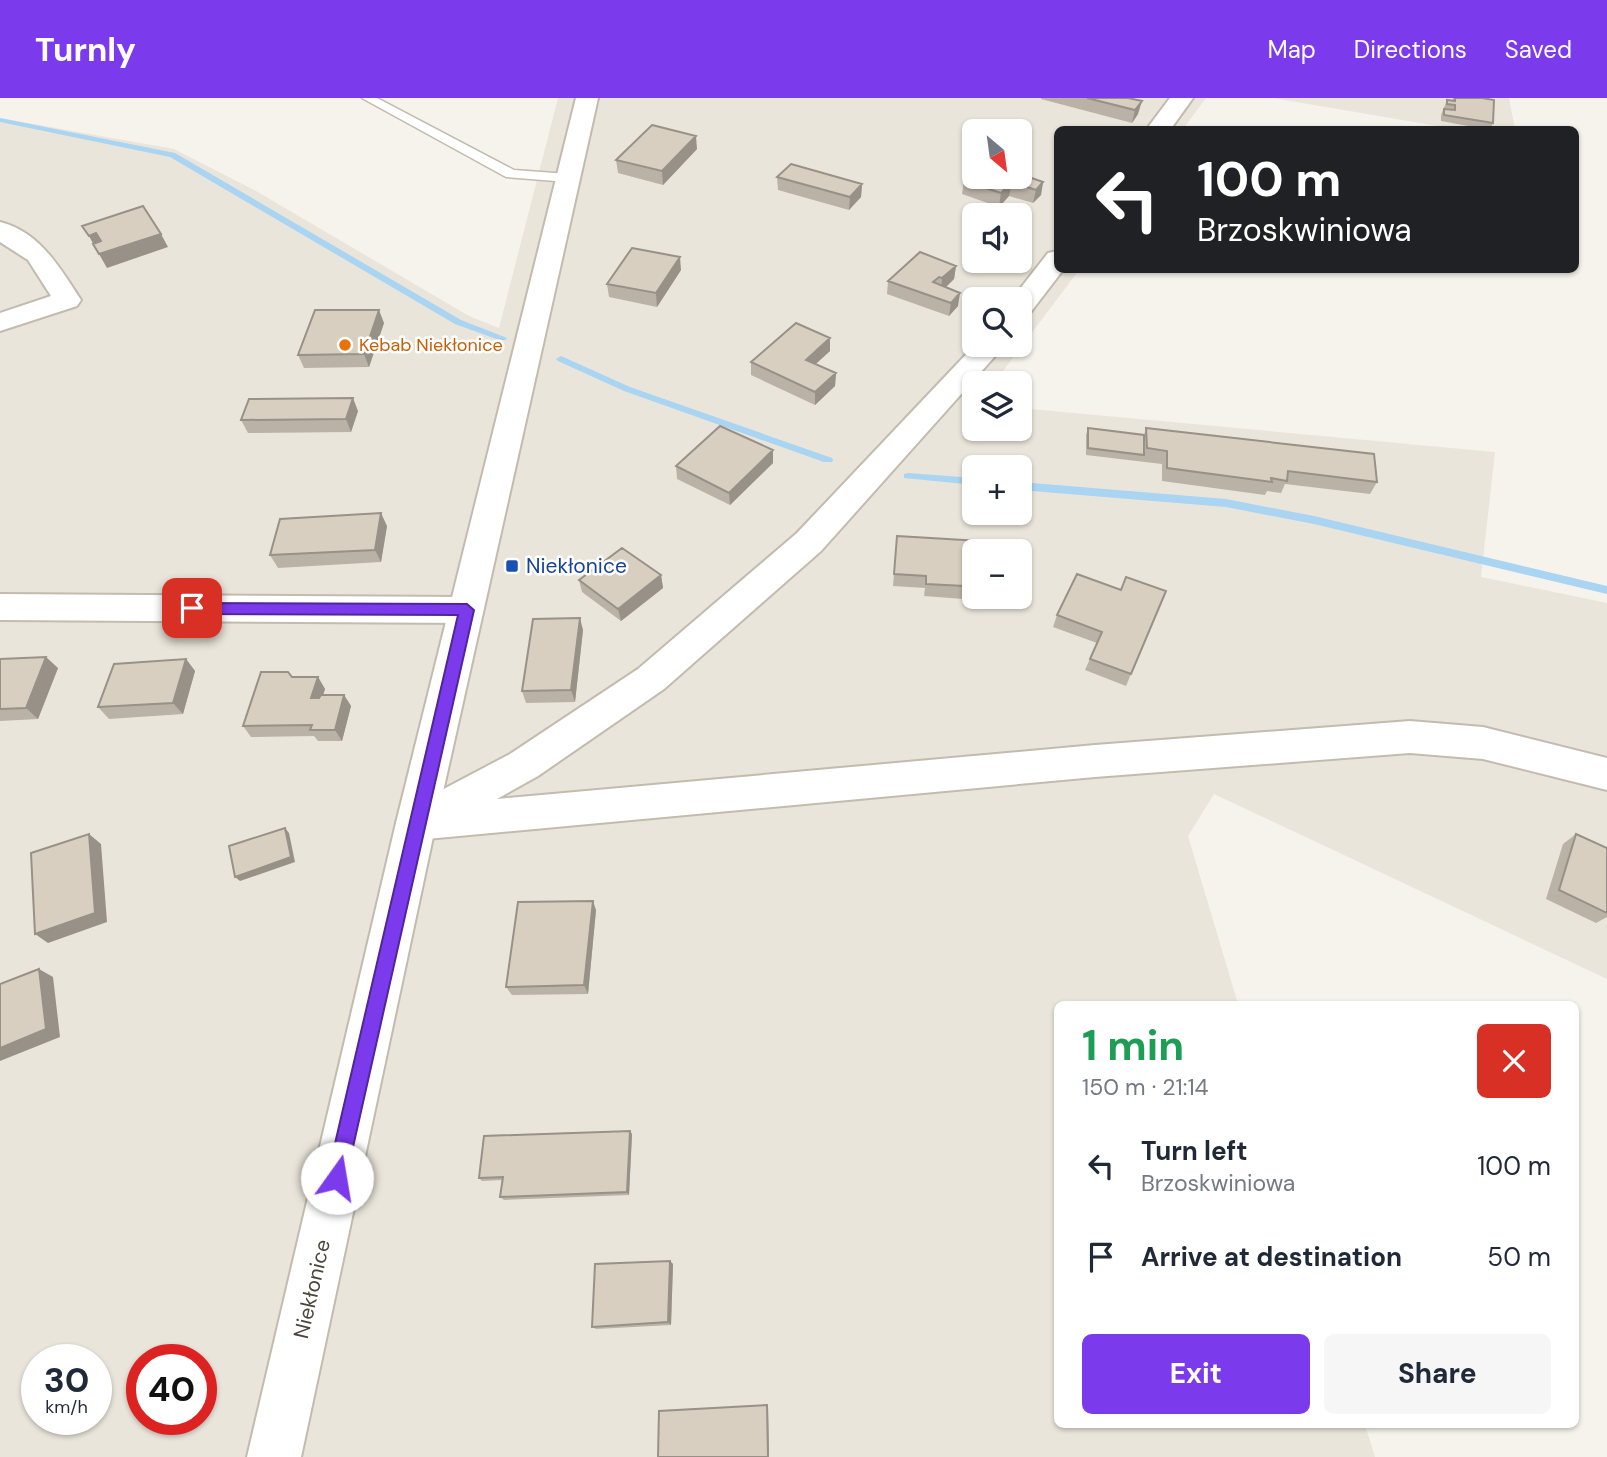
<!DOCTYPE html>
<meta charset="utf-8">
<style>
:root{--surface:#fff;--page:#f6f6f7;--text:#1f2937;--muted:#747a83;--accent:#7c3aed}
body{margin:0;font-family:"DM Sans",sans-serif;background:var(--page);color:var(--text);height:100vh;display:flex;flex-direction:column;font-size:26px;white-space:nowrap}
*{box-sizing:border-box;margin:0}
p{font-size:23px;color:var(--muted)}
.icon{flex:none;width:38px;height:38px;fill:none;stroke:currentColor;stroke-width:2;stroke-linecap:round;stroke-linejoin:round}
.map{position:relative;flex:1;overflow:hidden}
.details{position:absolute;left:1054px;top:903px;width:525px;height:427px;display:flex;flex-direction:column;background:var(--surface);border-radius:10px;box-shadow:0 2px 5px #0004}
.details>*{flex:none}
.banner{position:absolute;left:1054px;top:28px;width:525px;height:147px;border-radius:10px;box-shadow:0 2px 5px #0004;background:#202124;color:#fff;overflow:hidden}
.needle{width:46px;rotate:151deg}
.fabs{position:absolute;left:962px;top:21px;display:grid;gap:14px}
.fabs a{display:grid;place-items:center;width:70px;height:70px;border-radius:10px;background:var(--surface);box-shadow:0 2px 5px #0004;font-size:35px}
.speed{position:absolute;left:21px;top:1246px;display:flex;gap:14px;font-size:35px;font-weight:700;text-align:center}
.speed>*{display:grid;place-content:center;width:91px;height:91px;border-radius:50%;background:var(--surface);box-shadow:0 2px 5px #0004;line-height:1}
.speed small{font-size:18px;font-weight:400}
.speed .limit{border:10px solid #d22;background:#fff;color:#111}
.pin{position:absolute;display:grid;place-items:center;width:60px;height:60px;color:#fff;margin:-30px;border-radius:14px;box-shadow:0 4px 10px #0006}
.me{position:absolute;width:77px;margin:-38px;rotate:13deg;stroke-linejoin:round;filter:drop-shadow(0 0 5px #0008)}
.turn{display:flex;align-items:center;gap:24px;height:147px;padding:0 28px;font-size:32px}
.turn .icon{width:91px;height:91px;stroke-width:2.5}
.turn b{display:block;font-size:49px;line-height:60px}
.round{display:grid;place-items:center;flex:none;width:74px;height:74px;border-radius:10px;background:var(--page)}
.head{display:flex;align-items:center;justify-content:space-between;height:119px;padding:0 28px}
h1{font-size:42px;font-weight:700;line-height:52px;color:#1e9e55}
.primary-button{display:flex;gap:14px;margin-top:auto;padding:14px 28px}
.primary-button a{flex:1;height:80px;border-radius:10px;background:var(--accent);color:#fff;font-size:28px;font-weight:700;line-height:80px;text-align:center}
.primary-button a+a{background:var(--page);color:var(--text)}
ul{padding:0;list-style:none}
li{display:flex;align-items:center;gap:21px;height:91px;padding:0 28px}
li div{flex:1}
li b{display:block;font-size:26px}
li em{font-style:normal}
header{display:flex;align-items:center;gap:42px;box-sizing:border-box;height:98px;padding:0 35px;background:var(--accent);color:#fff}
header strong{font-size:33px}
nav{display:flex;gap:38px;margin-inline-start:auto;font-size:24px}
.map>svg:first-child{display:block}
.residential{fill:#eae5da;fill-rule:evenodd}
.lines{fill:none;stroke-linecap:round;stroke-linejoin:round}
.stream{fill:#a9d4f2;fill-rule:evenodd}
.service-casing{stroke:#c2bbae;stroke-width:3}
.minor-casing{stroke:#c2bbae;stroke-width:4}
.tertiary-casing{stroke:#c2bbae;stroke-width:4}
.service{fill:#fff;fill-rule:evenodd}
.minor{fill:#fff;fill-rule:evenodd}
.tertiary{fill:#fff;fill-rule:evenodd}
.wall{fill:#bab2a6}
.shaded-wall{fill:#979187}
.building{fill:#d8cfc1;stroke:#979187;stroke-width:2}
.route{fill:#7c3aed;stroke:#51269a;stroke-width:2}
.food-dot{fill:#e8710a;stroke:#fff;stroke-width:2.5}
.transit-dot{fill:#1a4fb4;stroke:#fff;stroke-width:2.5}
.labels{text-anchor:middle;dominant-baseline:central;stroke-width:5;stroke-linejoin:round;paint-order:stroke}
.far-food-label{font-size:18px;fill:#c56008;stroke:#fff;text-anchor:start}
.transit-label{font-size:21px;fill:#164399;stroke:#fff;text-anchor:start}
.street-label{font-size:21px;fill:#4b4439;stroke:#fff}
</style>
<header>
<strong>Turnly</strong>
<nav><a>Map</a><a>Directions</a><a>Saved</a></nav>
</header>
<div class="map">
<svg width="1607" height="1359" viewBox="0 0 1607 1359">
<rect width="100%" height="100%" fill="#f6f3ec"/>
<!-- residential -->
<path class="residential" d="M558 0H1206L1183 31 1057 32V172H1079L994 285H975V331H1020V310L1495 354 1481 479 1607 505V881L1214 696 1188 738 1238 906H1057V1326L1365 1327 1375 1359H0V20L174 51 256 93 469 218 499 230ZM975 33H1020V79H975ZM975 117H1020V163H975ZM975 201H1020V247H975ZM975 369H1020V415H975ZM975 453H1020V499H975ZM37 1262H96V1321H37ZM142 1262H201V1321H142Z
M1273 0H1509L1515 31H1455Z"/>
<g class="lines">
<!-- stream -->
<path class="stream" d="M0 20 175 55 461 222 507 240 505 242H499L455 226 170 59 0 24Z
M561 258 630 289 832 360 833 362 832 364H824L624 293 558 263 556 261Z
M908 375 975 380V387L904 380V376Z
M1020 384 1226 401 1314 418 1607 488V496L1314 426 1226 409 1020 392Z"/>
<defs>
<path id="service" d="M362 0H377L514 72 568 76 575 80 568 84 506 79Z"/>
<path id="minor" d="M1170 0H1193L1170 32H1146Z
M0 124C40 134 60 170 81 202L77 208 0 233V215L51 198 28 162 0 144Z
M1057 153V172H1063L1030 215 1020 217V201H1012L1048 155Z
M975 247H1005L821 453 664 591 538 678 497 701 1095 647 1410 623 1483 629 1607 660V692L1483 661 1410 655 1095 679 416 742 402 737 396 725 402 713 510 656 638 571 797 435Z
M0 496 466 499 478 503 483 512 478 521 466 525 0 522Z"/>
<path id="tertiary" d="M576 0H598L436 725 301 1359H247L396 725Z"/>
</defs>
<!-- service casing -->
<use href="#service" class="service-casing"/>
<!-- minor casing -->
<use href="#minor" class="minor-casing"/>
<!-- tertiary casing -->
<use href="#tertiary" class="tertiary-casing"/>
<!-- service -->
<use href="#service" class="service"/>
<!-- minor -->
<use href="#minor" class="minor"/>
<!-- tertiary -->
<use href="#tertiary" class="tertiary"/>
</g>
<!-- wall -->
<path class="wall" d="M1041 0H1128L1138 16 1132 25 1041 1Z
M1453 0H1482L1493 25 1490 32 1441 23V17L1447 2 1452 3Z
M697 51 663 87 618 75 616 62Z
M777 79 862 86 861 99 849 112 778 92Z
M964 83 1043 84 1041 97 1033 105 1009 98 999 109 962 96Z
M956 168 954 181 945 189 958 208 949 218 887 196 888 183Z
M681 172 657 209 609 199 607 186Z
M384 225 369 269 304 270 298 257Z
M830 253 815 266 836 275 835 288 815 307 751 277V264Z
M358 313 351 334 248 335 241 322Z
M1088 330 1144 337 1146 330 1377 384 1370 396 1285 386 1281 395 1267 393 1265 397 1162 383V366L1086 357V337Z
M773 352V365L730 407 677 381 676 368Z
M387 428 381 464 278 470 270 457Z
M897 438 975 453V493H964L963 501 924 498 925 490 893 488Z
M661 477 663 490 621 523 582 494 579 482Z
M1121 492 1166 493 1126 588 1085 572 1097 545 1053 529 1057 517Z
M583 532 575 604 526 605 522 593Z
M0 561 58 570 38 621 0 623Z
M186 561 195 573 183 616 109 621 98 609Z
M292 579H318L325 591 323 597H344L351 608 342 643H318L314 638 251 639 243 628Z
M1576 736 1607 750V819L1596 825 1546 801 1563 746Z
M596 812 588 896 512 897 506 889Z
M632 1036 629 1097 504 1102 500 1099 502 1082 482 1083 479 1080Z
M670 1163 673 1166 671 1227 596 1231 592 1229Z"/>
<!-- shaded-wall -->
<path class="shaded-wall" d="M1142 3 1138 16 1132 25 1135 12Z
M696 38 697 51 663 87 662 73Z
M1012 84 1009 98 999 109 1001 95Z
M1043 84 1041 97 1033 105 1036 92Z
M862 86 861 99 849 112 850 99Z
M96 135 104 148 96 151 89 138Z
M161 136 168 149 107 170 99 156Z
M680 159 681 172 657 209 656 195Z
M956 168 954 181 941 194 942 180Z
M960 195 958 208 949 218 951 205Z
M379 212 384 225 369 269 364 256Z
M830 240V253L806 275V262Z
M836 275 835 288 815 307V294Z
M353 300 358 313 351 334 346 321Z
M773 352V365L730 407 729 395Z
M381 415 387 428 381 464 375 452Z
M661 477 663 490 621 523 618 511Z
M580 520 583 532 575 604 571 592Z
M46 559 58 570 38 621 26 610Z
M186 561 195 573 183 616 173 605Z
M318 579 325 591 319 611 311 600Z
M344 597 351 608 342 643 335 632Z
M285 730 289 735 295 764 240 783 235 779Z
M89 736 101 746 107 824 48 845 35 836Z
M593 803 596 812 588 896 584 887Z
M39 871 53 879 60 939 0 963V950Z
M630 1033 632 1036 629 1097 627 1094Z
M670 1163 673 1166 671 1227 668 1224Z
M767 1307 768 1308 769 1359H768Z"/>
<!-- building -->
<path class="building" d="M1087 0H1128L1142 3 1135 12Z
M1455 0H1482L1494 2 1493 25 1444 17V11L1455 12V7L1447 6V2L1455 3Z
M652 27 696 38 662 73 616 62Z
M791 66 862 86 850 99 777 79Z
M975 72V79H1020V76L1043 84 1036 92 1012 84 1001 95 964 83Z
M143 108 161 136 99 156 93 146 101 143 96 135 89 138 82 128Z
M632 150 680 159 656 195 607 186Z
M920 154 956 168 942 180 939 179 933 184 960 195 951 205 888 183Z
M315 212H379L364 256 298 257Z
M796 225 830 240 806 262 836 275 815 294 751 264Z
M353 300 346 321 241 322 249 301Z
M720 328 773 352 729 395 676 368Z
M1088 330 1144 337V357L1088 350Z
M1146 330 1374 356 1377 384 1288 373 1287 383 1271 380 1272 384 1167 370V353L1147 350Z
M381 415 375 452 270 457 280 421Z
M897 438 997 444V453H975V481L966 480 965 488 926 486V478L894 476Z
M622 450 661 477 618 511 579 482Z
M1077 476 1121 492 1126 479 1166 493 1131 576 1090 561 1102 534 1057 517Z
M580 520 571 592 522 593 533 521Z
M46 559 26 610 0 611V561Z
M186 561 173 605 98 609 114 566Z
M261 574H288L292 579H318L311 600H319L321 597H344L335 632H310L312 627 243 628Z
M285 730 291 759 235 779 229 748Z
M89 736 95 815 35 836 31 755Z
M1576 736 1607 750V815L1559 792Z
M593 803 584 887 506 889 518 804Z
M39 871 46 931 0 950V886Z
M630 1033 627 1094 500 1099 503 1079 479 1080 484 1038Z
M670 1163 668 1224 592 1229 595 1166Z
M767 1307 768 1359H658L659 1313Z"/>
<!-- route -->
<path class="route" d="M192 505 467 506 474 512 346 1080 344 1087 337 1090 330 1087 327 1080 458 517 192 516 185 510Z"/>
<!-- markers -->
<circle class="food-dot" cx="345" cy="247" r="7"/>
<rect class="transit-dot" x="505" y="461" width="14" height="14" rx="3.5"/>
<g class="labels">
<!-- far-food labels -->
<g class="far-food-label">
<text x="359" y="247">Kebab Niekłonice</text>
</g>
<!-- transit labels -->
<g class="transit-label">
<text x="526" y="468">Niekłonice</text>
</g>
<!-- street labels -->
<g class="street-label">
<text transform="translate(312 1191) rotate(-77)">Niekłonice</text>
</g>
</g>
</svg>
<div class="fabs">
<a><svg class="needle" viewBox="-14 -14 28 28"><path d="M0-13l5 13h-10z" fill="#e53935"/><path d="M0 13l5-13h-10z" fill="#747a83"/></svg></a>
<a><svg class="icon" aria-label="sound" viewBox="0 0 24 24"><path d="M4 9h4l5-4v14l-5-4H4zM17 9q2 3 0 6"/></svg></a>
<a><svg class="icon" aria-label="search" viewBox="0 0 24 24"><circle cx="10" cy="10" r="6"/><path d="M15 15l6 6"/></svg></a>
<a><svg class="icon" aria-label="layers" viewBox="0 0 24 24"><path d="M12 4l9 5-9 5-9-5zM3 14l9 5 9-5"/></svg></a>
<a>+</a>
<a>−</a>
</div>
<div class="speed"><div>30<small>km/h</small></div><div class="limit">40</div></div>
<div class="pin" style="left:192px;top:510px;background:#d93025"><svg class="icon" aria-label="arrive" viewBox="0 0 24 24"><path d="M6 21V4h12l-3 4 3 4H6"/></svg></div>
<svg class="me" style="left:337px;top:1080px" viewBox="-20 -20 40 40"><circle r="19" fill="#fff"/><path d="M0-13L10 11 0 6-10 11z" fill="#7c3aed"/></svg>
<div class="banner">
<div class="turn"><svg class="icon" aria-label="left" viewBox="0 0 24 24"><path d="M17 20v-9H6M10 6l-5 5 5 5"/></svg><div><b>100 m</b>Brzoskwiniowa</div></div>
</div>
<section class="details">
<div class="head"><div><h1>1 min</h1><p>150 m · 21:14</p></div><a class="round" style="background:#d93025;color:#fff"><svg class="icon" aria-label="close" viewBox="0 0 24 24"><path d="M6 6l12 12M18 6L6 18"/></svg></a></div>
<ul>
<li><svg class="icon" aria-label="left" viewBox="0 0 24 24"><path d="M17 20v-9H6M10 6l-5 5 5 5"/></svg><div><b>Turn left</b><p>Brzoskwiniowa</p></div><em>100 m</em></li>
<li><svg class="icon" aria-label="arrive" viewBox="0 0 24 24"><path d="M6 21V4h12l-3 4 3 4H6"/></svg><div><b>Arrive at destination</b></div><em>50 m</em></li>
</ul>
<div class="primary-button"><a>Exit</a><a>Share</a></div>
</section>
</div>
